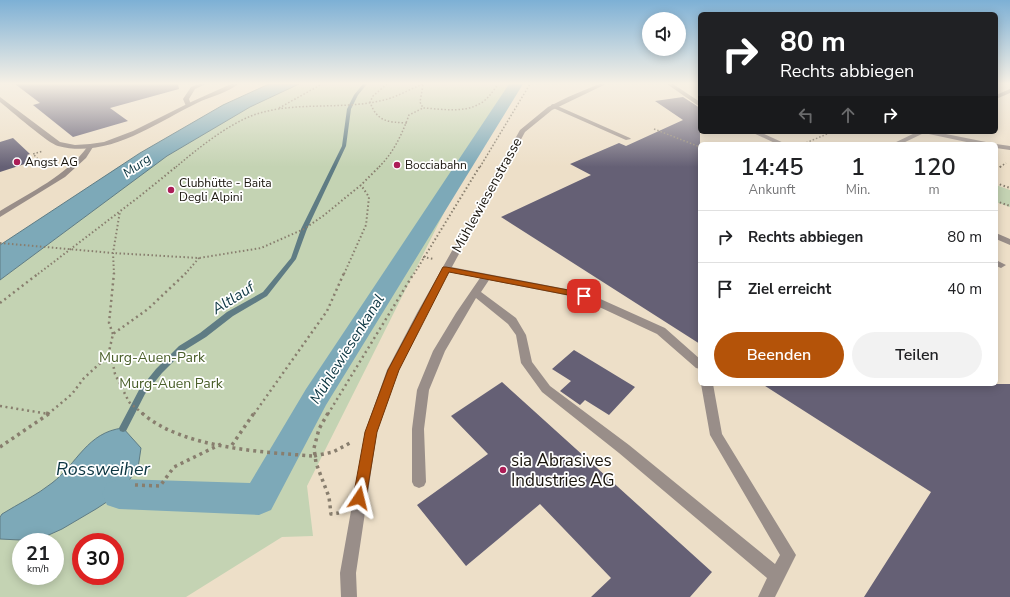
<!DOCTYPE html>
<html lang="de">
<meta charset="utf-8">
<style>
:root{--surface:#fff;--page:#f2f2f2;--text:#202124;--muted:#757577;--line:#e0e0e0;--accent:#b45309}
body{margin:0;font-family:"Nunito Sans",sans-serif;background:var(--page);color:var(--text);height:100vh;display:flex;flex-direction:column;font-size:15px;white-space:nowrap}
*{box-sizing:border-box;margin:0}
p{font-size:13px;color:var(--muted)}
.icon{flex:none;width:22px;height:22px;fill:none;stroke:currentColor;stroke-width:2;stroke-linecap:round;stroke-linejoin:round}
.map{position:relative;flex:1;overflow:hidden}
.drawer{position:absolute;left:698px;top:142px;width:300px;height:244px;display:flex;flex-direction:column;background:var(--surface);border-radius:6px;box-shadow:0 2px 10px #0003}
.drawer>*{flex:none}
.hud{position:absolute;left:698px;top:12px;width:300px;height:122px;border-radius:6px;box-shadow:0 2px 10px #0003;background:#202124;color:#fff;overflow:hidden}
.fabs{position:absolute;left:642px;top:12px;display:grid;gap:8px}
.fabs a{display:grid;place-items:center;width:44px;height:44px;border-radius:50%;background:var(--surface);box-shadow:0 2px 10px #0003;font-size:20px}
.speed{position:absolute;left:12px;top:533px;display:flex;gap:8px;font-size:20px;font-weight:700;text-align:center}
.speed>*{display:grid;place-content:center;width:52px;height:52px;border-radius:50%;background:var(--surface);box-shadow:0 2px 10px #0003;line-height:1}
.speed small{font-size:10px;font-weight:400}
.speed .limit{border:6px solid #d22;background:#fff;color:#111}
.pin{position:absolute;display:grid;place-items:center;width:34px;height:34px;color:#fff;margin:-17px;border-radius:8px;box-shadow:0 2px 6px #0006}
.me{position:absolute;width:44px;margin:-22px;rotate:10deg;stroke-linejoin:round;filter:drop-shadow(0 0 3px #0008)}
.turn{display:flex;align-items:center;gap:14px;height:84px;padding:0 16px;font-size:18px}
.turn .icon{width:52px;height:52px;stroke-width:2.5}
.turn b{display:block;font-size:28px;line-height:34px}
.lanes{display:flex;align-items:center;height:38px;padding:0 16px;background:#0003;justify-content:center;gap:20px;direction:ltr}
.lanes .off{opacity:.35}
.eta{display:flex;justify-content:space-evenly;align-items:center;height:68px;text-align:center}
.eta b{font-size:24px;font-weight:600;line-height:28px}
.primary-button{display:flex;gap:8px;margin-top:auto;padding:8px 16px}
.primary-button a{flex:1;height:46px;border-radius:24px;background:var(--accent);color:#fff;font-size:16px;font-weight:600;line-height:46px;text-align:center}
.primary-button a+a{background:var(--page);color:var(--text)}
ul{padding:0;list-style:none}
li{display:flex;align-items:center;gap:12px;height:52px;padding:0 16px;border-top:1px solid var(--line)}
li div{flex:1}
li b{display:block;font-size:15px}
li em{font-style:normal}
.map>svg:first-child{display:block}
.green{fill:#c4d3b3;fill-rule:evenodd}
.water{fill:#7da9b8;stroke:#5f7c84}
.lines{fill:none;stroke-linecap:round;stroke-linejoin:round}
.stream{fill:#5f7c84;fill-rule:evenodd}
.canal{fill:#7da9b8;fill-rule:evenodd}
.building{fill:#656075}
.path-far3{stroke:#887e6e;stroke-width:1.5;stroke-dasharray:1.5 2;stroke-linecap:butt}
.path-far2{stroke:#887e6e;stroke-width:2;stroke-dasharray:1.5 2.5;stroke-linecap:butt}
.path-far1{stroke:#887e6e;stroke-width:2.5;stroke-dasharray:2 3.5;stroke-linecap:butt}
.path{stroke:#887e6e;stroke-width:3.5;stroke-dasharray:3 4;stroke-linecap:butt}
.service{fill:#998e89;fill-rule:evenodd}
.minor{fill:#998e89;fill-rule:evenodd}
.tertiary{fill:#998e89;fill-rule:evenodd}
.route{fill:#b45309;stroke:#753606}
.poi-dot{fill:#ac1d57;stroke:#fff;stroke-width:1.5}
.labels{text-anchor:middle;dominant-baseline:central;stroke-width:3.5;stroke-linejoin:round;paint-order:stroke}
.far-poi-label{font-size:12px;fill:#19140c;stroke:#fff;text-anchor:start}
.far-water-label{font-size:13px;font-style:italic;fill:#0b3541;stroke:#fff}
.street-label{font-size:14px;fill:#19140c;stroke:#fff}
.park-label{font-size:14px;fill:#495e29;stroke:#fff}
.water-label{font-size:15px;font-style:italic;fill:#0b3541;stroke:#fff}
.near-poi-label{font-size:17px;fill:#19140c;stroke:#fff;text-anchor:start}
.near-water-label{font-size:18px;font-style:italic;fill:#0b3541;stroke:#fff}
</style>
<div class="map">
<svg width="1010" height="597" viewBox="0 0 1010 597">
<rect width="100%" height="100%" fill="#eddfc8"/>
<!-- green -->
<path class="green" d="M287 84H514L493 115 307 486 313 536 282 537 186 597H0V280L167 156ZM21 542H55V576H21ZM81 542H115V576H81Z
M996 185 1010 190V207L996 202Z"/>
<!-- water -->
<path class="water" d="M269 84H299L250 107 167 156 0 280V245L140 153 223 105Z
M123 428 141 448 138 468 119 494 96 509 62 529 42 538 20 540 0 539V517L2 514C18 504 37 495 52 483 77 464 87 432 123 428Z"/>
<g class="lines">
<!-- stream -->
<path class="stream" d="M363 84H367L358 95 351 109 346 146 307 229 296 259 267 296 233 316 206 337 185 350 162 373 145 394 126 431 123 432 120 431 119 428 139 390 156 369 179 346 200 333 227 312 263 292 291 258 301 229 342 146 347 109 354 95Z"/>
<!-- canal -->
<path class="canal" d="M509 84H523L326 405 271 510 259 515 119 509 107 505 102 494 107 483 119 479 250 483 306 389Z"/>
</g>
<!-- building -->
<path class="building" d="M15 84H178L179 89 110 108 128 121 73 137 33 105 40 103Z
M683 97 700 108V344L501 217 591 175 570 164 619 143 626 146 683 120 655 101Z
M13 138 30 154 27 155 34 161 0 172V142Z
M574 350 635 387 609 415 585 400 580 405 560 391 571 381 552 369Z
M502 382 712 572 690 597H591L611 578 540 504 466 566 417 505 488 454 451 416Z
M762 384H1010V597H864L931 492Z"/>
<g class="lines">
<!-- path-far3 -->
<path class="path-far3" d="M387 84 373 96 370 102C377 122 388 122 407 123
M423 85 420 102 423 108C443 109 467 114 484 101 490 96 494 90 498 84
M279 108 322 84
M654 129 700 147
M803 144 832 132
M24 165 39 160 33 154 43 151
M176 167C197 149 226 126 251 116 293 100 340 111 384 100 397 97 410 89 423 84
M379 167C394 152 402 134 409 115L423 108
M480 167 530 84
M1000 167 1006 163"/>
<!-- path-far2 -->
<path class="path-far2" d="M996 169 1002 166
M996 183 1010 188
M996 201 1010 206
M0 243 113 253 199 258 261 248 304 229 323 216 361 185 380 166
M423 257 434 259
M38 274 140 196 177 166
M114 274 113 253 120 211
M185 274 199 258
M344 274 366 225 369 197 361 185
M414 274 480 166"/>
<!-- path-far1 -->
<path class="path-far1" d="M0 303 39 273
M113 334 109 323 114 273
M0 406 49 414
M48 414 72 394 84 378 108 356
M143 414 129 402 115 374 112 359 108 356 113 334 148 309 186 273
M254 414 327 311 344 273
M328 414 414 273"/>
<!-- path -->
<path class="path" d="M46 413 49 414
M142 413C181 448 262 452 313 456
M328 413 319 429 314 448 316 463 329 497 331 514 339 513
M232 445 254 413
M0 447 50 413
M314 456 333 452 350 443
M135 485 160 486 174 467 221 444"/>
<!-- service -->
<path class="service" d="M199 84H206L195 89 189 99 191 105 186 106 183 99 191 87Z
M553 104 630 138 631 139 626 140 551 107V105Z
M996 260 1006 265 1001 268 996 266Z
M446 266 587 293 665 328 700 359V369L696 368 657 334 580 298 489 280 481 292 516 318 526 335 532 362 550 386 629 445 775 564 780 555 710 435 701 384H713L722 434 796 555 775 597H758L767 578 619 453 542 392 521 363 516 335 508 324 476 298 445 351 429 390 424 429 426 482 424 486 419 488 414 486 412 482V429L417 390 433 351 456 313 480 278 443 271 441 269Z"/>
<!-- minor -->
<path class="minor" d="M599 84H606L552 110 525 132 427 313 399 370 377 432 356 573 357 597H341L340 573 365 432 387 370 417 313 520 130 548 107 568 97Z
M667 84H673L700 102V107Z
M1010 89V93L996 99V95Z
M751 132H760L786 144H777Z
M917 132H936L986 142 989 144H976L924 133 901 144H892Z
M996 144 1010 146V150L996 148Z
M90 145 93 147 86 158 65 177 0 217V211C31 192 66 176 88 146Z
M996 233 1010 239V245L996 239Z"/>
<!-- tertiary -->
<path class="tertiary" d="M231 84H238C227 93 209 97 197 103 154 124 108 159 58 146 49 144 10 110 0 102V97L60 142 75 145 90 144 104 142 133 131 191 102Z"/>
</g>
<!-- sky -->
<linearGradient id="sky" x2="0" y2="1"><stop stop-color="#7db0d5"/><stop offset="0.5" stop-color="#f7f1e6"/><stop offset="1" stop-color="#f7f1e6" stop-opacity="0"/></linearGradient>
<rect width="1010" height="167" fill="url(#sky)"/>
<!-- route -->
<path class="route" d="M443 267H446L584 293 588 296 584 298 449 272 399 370 377 432 366 498 364 502 359 504 355 502 353 498 365 432 388 370Z"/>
<!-- markers -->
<g class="poi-dot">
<circle cx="17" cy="162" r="4"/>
<circle cx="397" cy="165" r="4"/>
<circle cx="171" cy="190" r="4"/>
<circle cx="503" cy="470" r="4"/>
</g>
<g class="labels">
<!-- far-poi labels -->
<g class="far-poi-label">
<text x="25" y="162">Angst AG</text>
<text x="405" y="165">Bocciabahn</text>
<text x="179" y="183">Clubhütte - Baita<tspan x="179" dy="14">Degli Alpini</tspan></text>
</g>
<!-- far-water labels -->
<g class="far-water-label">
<text transform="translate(137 166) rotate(-35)">Murg</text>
</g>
<!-- street labels -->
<g class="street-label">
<text transform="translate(487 195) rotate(-61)">Mühlewiesenstrasse</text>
</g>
<!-- park labels -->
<g class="park-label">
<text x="152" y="357">Murg-Auen-Park</text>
<text x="171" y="383">Murg-Auen Park</text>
</g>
<!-- water labels -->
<g class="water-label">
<text transform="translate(233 298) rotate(-32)">Altlauf</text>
<text transform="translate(347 349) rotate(-58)">Mühlewiesenkanal</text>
</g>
<!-- near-poi labels -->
<g class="near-poi-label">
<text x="511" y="460">sia Abrasives<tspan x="511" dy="20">Industries AG</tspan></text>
</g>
<!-- near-water labels -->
<g class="near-water-label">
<text x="103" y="469">Rossweiher</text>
</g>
</g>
</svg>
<div class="fabs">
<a><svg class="icon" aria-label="sound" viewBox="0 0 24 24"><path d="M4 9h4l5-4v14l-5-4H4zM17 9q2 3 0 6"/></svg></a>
</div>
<div class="speed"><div>21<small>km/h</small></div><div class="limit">30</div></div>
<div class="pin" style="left:584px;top:296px;background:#d93025"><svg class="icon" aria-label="arrive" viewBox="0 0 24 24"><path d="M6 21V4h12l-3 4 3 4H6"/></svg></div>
<svg class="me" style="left:359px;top:498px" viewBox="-20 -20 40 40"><path d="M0-17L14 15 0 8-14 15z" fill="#b45309" stroke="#fff" stroke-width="4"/></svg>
<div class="hud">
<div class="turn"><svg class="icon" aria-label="right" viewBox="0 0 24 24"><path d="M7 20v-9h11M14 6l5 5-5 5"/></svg><div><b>80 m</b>Rechts abbiegen</div></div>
<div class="lanes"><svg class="icon off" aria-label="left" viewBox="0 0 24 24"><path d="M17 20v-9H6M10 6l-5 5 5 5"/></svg><svg class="icon off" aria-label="ahead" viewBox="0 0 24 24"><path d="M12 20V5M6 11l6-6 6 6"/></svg><svg class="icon" aria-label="right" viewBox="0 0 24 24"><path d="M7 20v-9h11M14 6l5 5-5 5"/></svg></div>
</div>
<section class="drawer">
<div class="eta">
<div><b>14:45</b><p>Ankunft</p></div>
<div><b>1</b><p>Min.</p></div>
<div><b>120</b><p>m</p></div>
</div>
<ul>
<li><svg class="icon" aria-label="right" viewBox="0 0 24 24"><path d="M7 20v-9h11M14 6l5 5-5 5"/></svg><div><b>Rechts abbiegen</b></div><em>80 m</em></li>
<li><svg class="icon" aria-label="arrive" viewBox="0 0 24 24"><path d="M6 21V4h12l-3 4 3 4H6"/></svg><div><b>Ziel erreicht</b></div><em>40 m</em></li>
</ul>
<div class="primary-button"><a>Beenden</a><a>Teilen</a></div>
</section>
</div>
